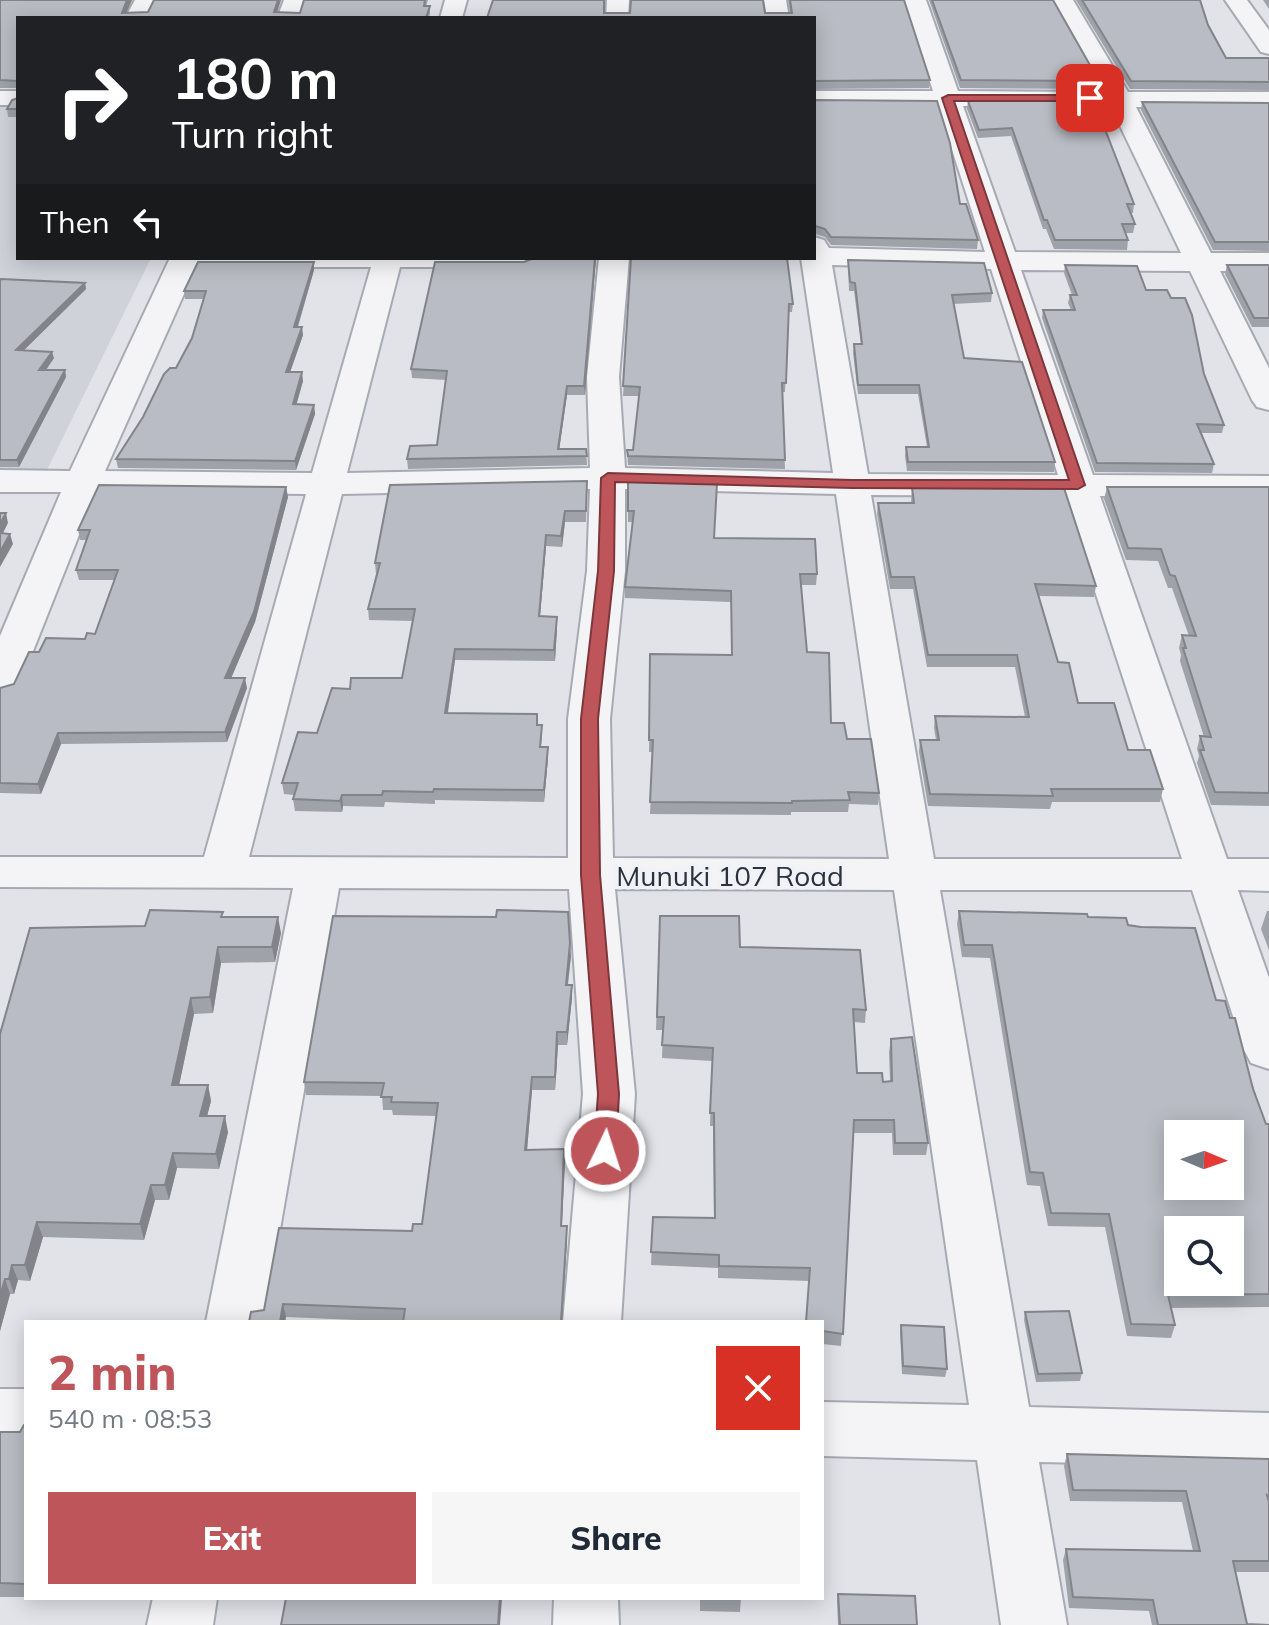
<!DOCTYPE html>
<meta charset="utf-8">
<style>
:root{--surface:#fff;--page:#f6f6f7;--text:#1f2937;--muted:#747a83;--accent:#be555b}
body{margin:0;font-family:Mulish,sans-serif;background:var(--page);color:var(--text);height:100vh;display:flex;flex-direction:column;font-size:30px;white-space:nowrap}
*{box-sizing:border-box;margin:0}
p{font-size:26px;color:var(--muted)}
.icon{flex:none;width:44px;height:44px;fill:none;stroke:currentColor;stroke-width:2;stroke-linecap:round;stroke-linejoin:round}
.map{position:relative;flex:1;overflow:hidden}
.side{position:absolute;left:24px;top:1320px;width:800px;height:280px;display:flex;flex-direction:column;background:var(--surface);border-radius:0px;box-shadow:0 4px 20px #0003}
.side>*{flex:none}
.guide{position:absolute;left:16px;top:16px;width:800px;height:244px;border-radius:0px;box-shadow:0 4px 20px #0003;background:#202124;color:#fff;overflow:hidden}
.needle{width:52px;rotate:92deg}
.buttons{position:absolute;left:1164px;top:1120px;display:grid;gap:16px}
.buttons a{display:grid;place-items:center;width:80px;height:80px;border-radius:0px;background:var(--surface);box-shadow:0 4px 20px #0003;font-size:40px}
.pin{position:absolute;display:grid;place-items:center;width:68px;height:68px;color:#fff;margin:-34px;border-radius:16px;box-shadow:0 4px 12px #0006}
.me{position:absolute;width:88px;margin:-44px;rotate:4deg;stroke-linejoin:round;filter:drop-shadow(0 0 6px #0008)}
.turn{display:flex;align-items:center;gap:28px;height:168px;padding:0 24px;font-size:36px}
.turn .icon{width:104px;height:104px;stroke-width:2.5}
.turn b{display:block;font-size:56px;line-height:68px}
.then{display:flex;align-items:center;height:76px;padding:0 24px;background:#0003;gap:16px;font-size:30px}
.round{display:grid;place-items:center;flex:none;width:84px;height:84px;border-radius:0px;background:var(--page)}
.overview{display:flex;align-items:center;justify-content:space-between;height:136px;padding:0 24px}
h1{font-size:48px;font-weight:800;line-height:60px;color:var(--accent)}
.action{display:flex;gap:16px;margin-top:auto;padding:16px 24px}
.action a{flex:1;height:92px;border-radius:0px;background:var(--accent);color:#fff;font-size:32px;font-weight:800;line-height:92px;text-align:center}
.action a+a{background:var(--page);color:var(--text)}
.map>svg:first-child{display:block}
.built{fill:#d0d2da}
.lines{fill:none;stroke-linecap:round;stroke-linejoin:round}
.minor-casing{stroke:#a7aab2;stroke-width:4}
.minor{fill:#f4f4f7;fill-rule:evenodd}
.wall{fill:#9fa2a9}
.shaded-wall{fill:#828489}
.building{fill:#b9bcc4;stroke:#828489;stroke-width:2;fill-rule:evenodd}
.route{fill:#be555b;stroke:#7c373b;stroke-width:2}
.labels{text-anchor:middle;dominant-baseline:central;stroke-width:7;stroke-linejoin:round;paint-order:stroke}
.street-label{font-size:28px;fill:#2b313e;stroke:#f1f2f6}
</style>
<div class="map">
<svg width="1269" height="1625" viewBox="0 0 1269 1625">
<rect width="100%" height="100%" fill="#e1e3e8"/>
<!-- built -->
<path class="built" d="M0 103 18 104V258H151L43 478H0Z"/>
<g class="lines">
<defs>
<path id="minor" d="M135 0H157L147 18H125Z
M284 0H306L299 18H277Z
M445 0H467L462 18H440Z
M607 0H629L628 18H606Z
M764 0H786L789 18H767Z
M904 0H926L958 91 1103 92 1051 0H1073L1128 92H1269V108L1136 107 1211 253H1269V271H1220L1269 368V410L1257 407 1252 400 1190 271 1021 270 1093 475 1269 476V498L1100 496 1227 859H1269V891L1238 890 1269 978V1069L1251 1063 1244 1050 1192 890H940L1029 1407 1269 1413V1467L1039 1462 1067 1625H1001L977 1460 822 1456V1402L969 1405 894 890 615 889 635 1094 621 1322H563L583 1094 569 889 339 888 264 1322H206L293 888 0 887V857H204L306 494 96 492 20 684 14 693 0 696V636L61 492H0V470L70 471 170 258H539L534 264 524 267H400L347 473 590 468 587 377 599 258H629L619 377 625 468 833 473 801 258H814V237L824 240 829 248 985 252 938 106 814 105V91H933ZM963 106 1111 107 1181 253 1015 252ZM832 265 991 269 1058 475 868 474ZM196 267H371L312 473 105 471ZM590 489 587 571 568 719V858L249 857 342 494ZM625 489 836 494 889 859 613 858 610 719 625 571ZM871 495 1064 496 1182 859H934Z
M1225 0H1247L1269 30V54L1261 52Z
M0 91H18V105H0Z
M0 1389H26V1443H0Z
M153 1598H217L213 1625H147Z
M554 1598H618L619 1625H553Z"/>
</defs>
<!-- minor casing -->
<use href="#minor" class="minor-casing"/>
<!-- minor -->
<use href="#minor" class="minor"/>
</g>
<!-- wall -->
<path class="wall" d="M0 0H132L126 13 148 12 154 0H281L277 12 300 13 304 0H428L426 6H430V13L429 18H18V88H0Z
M788 0H904L930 80 929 88 814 89V18L604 13H790Z
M929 0H1053L1099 81 1098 89 960 88Z
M1076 0H1200L1208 25 1226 58H1269V90L1130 89Z
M1263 0H1269V9Z
M18 98V117H8L7 109Z
M814 100 960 204 978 240 977 249 831 245 825 237 815 234Z
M968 101 1134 204 1133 213H1130L1135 224 1133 233H1125L1128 240 1127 250 1054 249 1046 229H1043L1011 136 978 138 967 109Z
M1142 102 1269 103V251L1213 250 1141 110Z
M534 258H596L585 395H567L559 449H586L587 465 408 469 407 459 437 445 446 380 412 378 411 369 524 262Z
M631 258 793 304 792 312H789L785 392H782L785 469 628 465 627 450H633L639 396H623Z
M848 260 992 293 991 302 953 304 964 358 1055 462 1054 472 907 471 905 456 906 447H927L918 394H858L853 353 854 344H861L854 291H849Z
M1065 265 1146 290 1204 374 1224 425 1222 433H1201L1214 464 1212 473 1095 472 1042 318 1043 310H1071L1068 303 1070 295H1072L1064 273Z
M1227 265H1269V327H1252L1225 274Z
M314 270 298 327 303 335 290 372 303 381 296 405H314L315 414 296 470 118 468 116 459 176 368 192 338 204 299H185L184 291Z
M0 281 85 283 86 289 24 350 54 358 46 370H65L66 377 19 467H0Z
M628 481 714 538 817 574 816 585H801L807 652 831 723 847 739 879 793 878 805 849 804 848 812H791V815L650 814 653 752H649L650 654 731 655V602L625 598V587L633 522H628Z
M286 487 288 497 255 622 231 678 247 688 227 742 61 744 41 794 0 793V688L14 684 39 652 85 639 95 634 115 580H79L76 570 87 540H80L78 530Z
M912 487 1096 586 1094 597 1039 596 1058 662 1078 703 1128 750 1163 789 1160 802H1052L1050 809 928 806 919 752 920 740H936L934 728 935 716 1025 717 1015 667H927L913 589H890L877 514 878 503H911Z
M1107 487H1269V806L1211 805 1197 763 1199 756 1197 749 1200 736 1204 737 1180 661 1181 655 1179 648 1182 635 1189 636 1172 588H1168L1158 561 1126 560 1104 499Z
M587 492 586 522H565L562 547 546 546 540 616 557 628 555 661 455 660 448 713 537 714 538 725 542 736 541 747 548 758 544 802 435 800V804L385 802 384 807 343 806 342 812 295 811 293 799 294 795 284 794 282 783 350 689 402 678 413 621 369 620 368 609 376 574 375 563Z
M959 911 1088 917 1128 925 1216 1000 1230 1018 1266 1124H1269V1307L1171 1308 1175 1325 1171 1338 1127 1336 1105 1227 1048 1226 1040 1186 1027 1185 990 958 962 957 957 924Z
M1267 911H1269V950L1261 929Z
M660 916 740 947 866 1010 865 1023 854 1022 857 1073 883 1082 890 1081 889 1052 891 1039 928 1143 926 1155H893L892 1133H854L841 1346 822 1344V1322L809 1281 718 1278V1268L651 1265 653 1217 714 1218 713 1126H710L712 1061 662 1058 663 1030H656Z
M224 917 281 933 275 962 221 963 213 1013 194 1014 179 1085H208L211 1101 207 1116 228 1132 219 1169 177 1168 169 1200H155L144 1240 43 1237 30 1281 18 1280 14 1294H10L0 1331V1034L145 926Z
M571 956 568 985 572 998 567 1045H558L555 1090H532L527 1150 565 1162 562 1226H567V1239L562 1322H403L286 1317 285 1322H249L264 1310 412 1231 422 1224 436 1116 393 1115 392 1110H383L382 1096 306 1095 304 1082Z
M1025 1312 1082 1373 1080 1381 1036 1382 1024 1320Z
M901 1325 947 1369 945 1377 902 1374 900 1332Z
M26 1425V1597H0V1432H20Z
M1067 1454 1269 1459V1572H1235L1247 1624 1269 1625H1152L1149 1611 1069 1608 1063 1560 1066 1549 1193 1551 1182 1502 1070 1501 1064 1466Z
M838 1594 917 1625H838L837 1601Z
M700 1598H741L740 1612 700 1611Z"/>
<!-- shaded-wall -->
<path class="shaded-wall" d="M127 0H132L124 18 122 13Z
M278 0H281L275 18 274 12Z
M595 258H596L585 395 584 386Z
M314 262V270L295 335 294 327Z
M85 283 86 289 17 357 16 350Z
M302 327 303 335 287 381 286 372Z
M52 352 54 358 41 377 39 370Z
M65 370 66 377 19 467 17 460Z
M302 372 303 381 294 413 293 404Z
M567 386V395L558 458V449Z
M314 405 315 414 296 470 295 461Z
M286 487 288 497 255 622 227 688 225 678Z
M565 511V522L562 547 561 536Z
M6 513 8 523 0 539V524Z
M10 534 13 544 0 567V552Z
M546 535V546L539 627V616Z
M557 617V628L555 661 554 650Z
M455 649V660L446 724 445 713Z
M245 678 247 688 227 742 225 732Z
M58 733 61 744 41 794 38 784Z
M548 747V758L544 802V790Z
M342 795 343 806 342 812 340 801Z
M278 917 281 933 275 962 272 947Z
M570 943 571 956 566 997V985Z
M218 947 221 963 213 1013 210 997Z
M572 985V998L567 1045V1032Z
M191 998 194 1014 176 1100 172 1085Z
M557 1032 558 1045 555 1090V1077Z
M532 1077V1090L526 1163 525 1150Z
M208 1085 211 1101 203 1131 200 1116Z
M225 1116 228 1132 219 1169 216 1154Z
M564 1149 565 1162 561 1239V1226Z
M173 1153 177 1168 169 1200 165 1185Z
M151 1185 155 1200 144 1240 140 1224Z
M37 1222 43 1237 30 1281 25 1265Z
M567 1226V1239L562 1322H561Z
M12 1265 18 1280 14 1294 9 1279Z
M5 1279 10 1294 0 1331V1296Z
M283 1304 286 1317 285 1322H280Z
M500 1598H502L500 1625H498Z"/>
<!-- building -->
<path class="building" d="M0 0H127L122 13 148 12 154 0H278L274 12 300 13 304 0H425L424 6H430L426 18H18V81L0 80Z
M493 0H604V13H630L631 0H763L765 13H792L790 0H904L930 80 814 81V18H487Z
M932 0H1053L1099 81 961 80Z
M1082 0H1200L1208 25 1226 58H1269V82L1131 81Z
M18 98V109H7L12 100Z
M814 100 937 101 950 143 960 204H966L978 240 831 237 825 229 815 226 814 227Z
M968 101H1094L1134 204H1127L1135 224H1122L1128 240H1055L1047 220H1044L1012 128 979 130Z
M1142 102 1269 103V242H1215Z
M534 258H595L584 386H567L558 449H586L587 456 407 459 410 446 437 445 447 371 411 369 435 262H524Z
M631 258H787L793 304H789L786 383H782L785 460 628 456 627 450H633L640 387 623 386Z
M848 260 984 263 992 293 952 295 964 358 1022 362 1055 462H908L906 447H929L919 385H858L854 344H862L855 283 850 282Z
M198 262H314L294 327H302L286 372H302L293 404 314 405 295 461 116 459 143 417 164 374 170 368H176L192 338 206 291H184Z
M1065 265 1137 266 1146 290H1167L1171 298H1185L1192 315 1204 374 1224 425 1197 424 1214 464 1097 463 1043 310H1075L1070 295H1077Z
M1227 265H1269V318H1254Z
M1 279 85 283 16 350 52 352 39 370H65L17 460H0V281Z
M587 481 586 511H565L561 536 546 535 539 616 557 617 554 650 455 649 445 713 537 714V725H542L540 747H548L544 790 434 789 433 792 383 791 382 795H342L340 801 293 799 298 783H282L298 732 317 733 332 688 350 689 351 678H402L415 609H368L380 563H375L390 485Z
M628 481 717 483 714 538 815 539 817 574H800L807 652 829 653 831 723H844L847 739H871L879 793 848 792 850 800 792 801V803L650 802 653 740H649L650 654 732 655 731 591 625 587 634 511H628Z
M99 485 286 487 254 612 225 678H245L225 732 58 733 38 784 0 783V688L14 684 29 652H39L46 638 85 639 87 633 95 634 118 570H76L90 530H78Z
M912 487 1064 488 1096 586 1035 584 1058 662 1069 663 1078 703H1114L1128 750H1150L1163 789H1051L1053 796 930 794 920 740H939L935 716 1029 717 1017 655H928L914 577H891L878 503H914Z
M1107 487H1269V793L1215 792 1200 750H1204L1200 736 1211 737 1183 648H1186L1182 635 1196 636 1175 576 1170 575 1161 549 1128 548Z
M0 513H6L0 524Z
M0 533 10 534 0 552Z
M150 910 223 912 221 917H278L272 947H218L210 997 191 998 172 1085H208L200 1116H225L216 1154 173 1153 165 1185H151L140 1224 37 1222 25 1265H12L9 1279H5L0 1296V1034L30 928 145 926Z
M497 910 568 912 570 943 566 985H572L567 1032H557L555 1077H532L525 1150 564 1149 561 1226H567L561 1322H403L405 1309 283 1304 280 1322H249L251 1312 264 1310 279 1228 412 1231 413 1224H422L438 1103 391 1102 392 1097H381L384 1083 304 1082 333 916 496 917Z
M959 911 1087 914 1088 917 1126 918 1128 925 1141 927 1195 928 1216 1000 1225 1001 1230 1018H1235L1253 1089 1266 1124H1269V1294L1168 1295 1175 1325 1131 1324 1109 1214 1051 1213 1043 1173 1030 1172 992 945H964ZM1178 1134H1230V1186H1178ZM1178 1230H1230V1282H1178Z
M660 916H739L740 947 860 950 866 1010 853 1009 857 1073H882L883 1082 892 1081 891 1039 912 1037 928 1143H895L894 1120H854L843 1334 822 1331V1322H806L810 1268 719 1266V1255L651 1252 653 1217 715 1218 714 1113H710L713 1048 662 1045 664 1017H657Z
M1069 1311 1082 1373 1038 1374 1025 1312Z
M901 1325 944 1327 947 1369 903 1366Z
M24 1425H26V1584L0 1583V1432H20Z
M1067 1454 1269 1459V1496L1267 1495 1269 1502V1561H1233L1247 1624 1269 1625H1158L1153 1600 1073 1597 1066 1549 1200 1551 1186 1491 1073 1490Z
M838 1594 915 1596 917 1625H840Z
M286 1598H500L498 1625H281Z"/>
<!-- route -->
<path class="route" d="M948 95H1090L1095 98 1090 101H954L1085 485 1078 489 852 488 615 482 614 571 598 719 600 875 619 1094 616 1151 612 1157 605 1160 597 1157 594 1151 598 1094 581 875V719L598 571 601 478 608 473 852 480H1069L942 98Z"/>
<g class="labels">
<!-- street labels -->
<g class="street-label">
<text x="730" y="875">Munuki 107 Road</text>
</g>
</g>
</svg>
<div class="buttons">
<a><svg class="needle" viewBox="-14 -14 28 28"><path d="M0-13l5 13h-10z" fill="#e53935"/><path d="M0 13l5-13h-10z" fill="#747a83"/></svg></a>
<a><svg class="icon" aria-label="search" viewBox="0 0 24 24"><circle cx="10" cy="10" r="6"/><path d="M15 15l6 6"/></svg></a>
</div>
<div class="pin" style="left:1090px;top:98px;background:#d93025"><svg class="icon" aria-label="arrive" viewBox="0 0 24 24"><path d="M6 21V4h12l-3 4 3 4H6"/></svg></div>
<svg class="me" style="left:605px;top:1151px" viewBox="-20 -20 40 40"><circle r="17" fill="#be555b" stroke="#fff" stroke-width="3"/><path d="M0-11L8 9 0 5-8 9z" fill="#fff"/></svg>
<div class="guide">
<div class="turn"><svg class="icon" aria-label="right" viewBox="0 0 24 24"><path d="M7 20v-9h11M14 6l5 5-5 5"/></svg><div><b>180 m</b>Turn right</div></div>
<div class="then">Then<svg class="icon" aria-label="left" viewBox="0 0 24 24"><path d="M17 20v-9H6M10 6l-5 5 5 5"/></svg></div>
</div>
<section class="side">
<div class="overview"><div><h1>2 min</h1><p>540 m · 08:53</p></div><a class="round" style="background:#d93025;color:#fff"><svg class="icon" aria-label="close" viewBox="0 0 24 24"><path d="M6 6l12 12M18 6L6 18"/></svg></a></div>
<div class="action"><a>Exit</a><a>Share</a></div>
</section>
</div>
